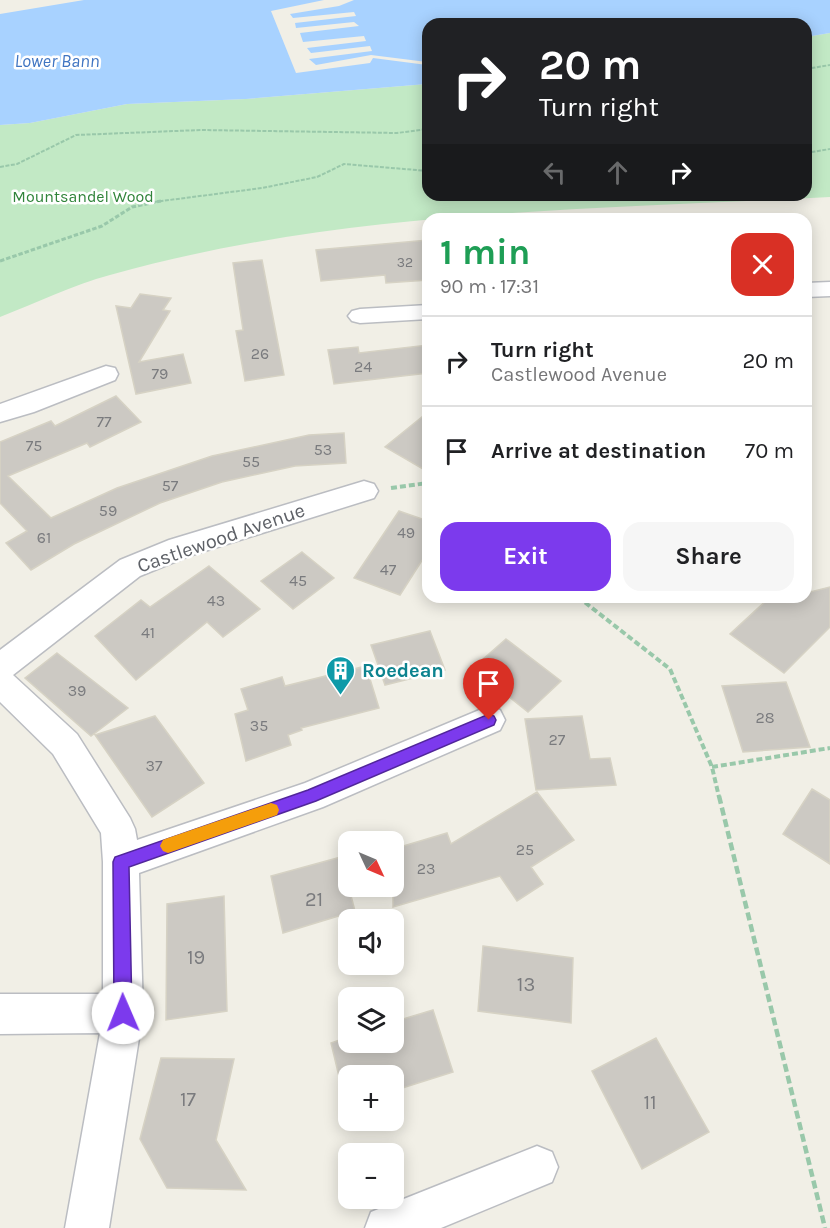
<!DOCTYPE html>
<meta charset="utf-8">
<style>
:root{--surface:#fff;--page:#f6f6f6;--text:#202124;--muted:#757577;--line:#e0e0e0;--accent:#7c3aed}
body{margin:0;font-family:Karla,sans-serif;background:var(--page);color:var(--text);height:100vh;display:flex;flex-direction:column;font-size:22px;white-space:nowrap}
*{box-sizing:border-box;margin:0}
p{font-size:20px;color:var(--muted)}
.icon{flex:none;width:33px;height:33px;fill:none;stroke:currentColor;stroke-width:2;stroke-linecap:round;stroke-linejoin:round}
.map{position:relative;flex:1;overflow:hidden}
.drawer{position:absolute;left:422px;top:213px;width:390px;height:390px;display:flex;flex-direction:column;background:var(--surface);border-radius:18px;box-shadow:0 3px 15px #0003}
.drawer>*{flex:none}
.top-card{position:absolute;left:422px;top:18px;width:390px;height:183px;border-radius:18px;box-shadow:0 3px 15px #0003;background:#202124;color:#fff;overflow:hidden}
.needle{width:39px;rotate:134deg}
.buttons{position:absolute;left:338px;top:831px;display:grid;gap:12px}
.buttons a{display:grid;place-items:center;width:66px;height:66px;border-radius:12px;background:var(--surface);box-shadow:0 3px 15px #0003;font-size:30px}
.pin{position:absolute;display:grid;place-items:center;width:51px;height:51px;color:#fff;margin:-62px -26px;border-radius:50% 50% 50% 0;rotate:-45deg;box-shadow:0 0 6px #0007}
.pin .icon{rotate:45deg}
.me{position:absolute;width:66px;margin:-33px;rotate:359deg;stroke-linejoin:round;filter:drop-shadow(0 0 4px #0008)}
.turn{display:flex;align-items:center;gap:21px;height:126px;padding:0 18px;font-size:27px}
.turn .icon{width:78px;height:78px;stroke-width:2.5}
.turn b{display:block;font-size:42px;line-height:51px}
.lanes{display:flex;align-items:center;height:57px;padding:0 18px;background:#0003;justify-content:center;gap:30px;direction:ltr}
.lanes .off{opacity:.35}
.round{display:grid;place-items:center;flex:none;width:63px;height:63px;border-radius:18px;background:var(--page)}
.overview{display:flex;align-items:center;justify-content:space-between;height:102px;padding:0 18px}
h1{font-size:36px;font-weight:700;line-height:45px;color:#1e9e55}
.action{display:flex;gap:12px;margin-top:auto;padding:12px 18px}
.action a{flex:1;height:69px;border-radius:18px;background:var(--accent);color:#fff;font-size:24px;font-weight:700;line-height:69px;text-align:center}
.action a+a{background:var(--page);color:var(--text)}
ul{padding:0;list-style:none}
li{display:flex;align-items:center;gap:18px;height:90px;padding:0 18px;border-top:2px solid var(--line)}
li div{flex:1}
li b{display:block;font-size:22px}
li em{font-style:normal}
.map>svg:first-child{display:block}
.green{fill:#c2e9c5}
.water{fill:#a8d2ff}
.pier{fill:#f1efe6}
.building{fill:#ccc9c3;stroke:#d6d2c4;stroke-width:1.5}
.lines{fill:none;stroke-linecap:round;stroke-linejoin:round}
.minor-casing{stroke:#bbbdc2;stroke-width:3}
.path-far3{stroke:#99c8aa;stroke-width:2;stroke-dasharray:4 1.5;stroke-linecap:butt}
.path-far2{stroke:#99c8aa;stroke-width:3;stroke-dasharray:4.5 2;stroke-linecap:butt}
.path-far1{stroke:#99c8aa;stroke-width:4;stroke-dasharray:6 3;stroke-linecap:butt}
.path{stroke:#99c8aa;stroke-width:4.5;stroke-dasharray:8 4;stroke-linecap:butt}
.minor{fill:#fff;fill-rule:evenodd}
.route{fill:#7c3aed;stroke:#51269a;stroke-width:1.5}
.slow{fill:#f59e0b}
.labels{text-anchor:middle;dominant-baseline:central;stroke-width:5;stroke-linejoin:round;paint-order:stroke}
.far-number-label{font-size:14px;fill:#7a7b7e}
.far-park-label{font-size:16px;fill:#30843a;stroke:#fff}
.number-label{font-size:16px;fill:#7a7b7e}
.far-water-label{font-size:18px;font-style:italic;fill:#4075c2;stroke:#fff}
.street-label{font-size:20px;fill:#5e6167;stroke:#fff}
.culture-label{font-size:20px;font-weight:bold;fill:#0d838f;stroke:#fff;text-anchor:start}
.near-number-label{font-size:20px;fill:#7a7b7e}
</style>
<div class="map">
<svg width="830" height="1228" viewBox="0 0 830 1228">
<rect width="100%" height="100%" fill="#f1efe6"/>
<!-- green -->
<path class="green" d="M830 33V197C589 210 345 209 110 275 73 285 36 303 0 317V125L30 123 127 104 246 99 427 84 428 195H806V37Z"/>
<!-- water -->
<path class="water" d="M84 0H830V33L806 37V24H428L427 84 246 99 127 104 30 123 0 125V14Z"/>
<!-- pier -->
<path class="pier" d="M324 0H354L339 6 290 14 293 18 354 12 356 16 295 23 296 28 354 22 359 26 300 33 303 42 364 36 366 41 307 48 311 53 370 46 372 51 309 59 316 65 371 55 427 62V65L373 58 370 63 296 73 271 11Z"/>
<!-- building -->
<path class="building" d="M428 240V280L386 283 385 275 321 281 316 250Z
M262 260 284 375 245 381 236 331 243 330 233 263Z
M140 294 171 298 163 310 170 311 139 362 183 354 191 383 136 394 116 306 131 308Z
M428 345V373L334 384 328 350 358 347 359 353Z
M116 396 141 422 90 447 87 443 8 476 51 518 117 488 212 456 309 435 344 433 346 463 295 466 222 482 160 503 74 544 31 570 6 543 27 531 0 503V442L51 421 55 426Z
M428 412V472L385 447Z
M399 511 428 521V551L400 595 354 578Z
M302 552 334 578 293 609 261 581Z
M209 566 260 609 223 637 207 622 136 680 95 636 141 600 150 607Z
M830 587V627L784 673 730 634 769 598 774 600 788 597H806V593Z
M430 631 445 670 385 685 371 645Z
M506 639 561 681 528 712 473 668Z
M57 653 128 708 91 736 25 678Z
M366 666 379 708 301 728 302 730 288 735 291 745 246 761 235 714 248 710 241 689 282 677 285 686Z
M786 682 810 747 743 752 722 686Z
M155 716 204 783 152 817 95 735Z
M582 716 590 759 610 758 616 785 536 790 525 719Z
M812 789 830 800V864L783 834Z
M537 792 574 840 531 867 543 884 517 901 500 876 393 907V849L447 833 451 844Z
M341 857 355 911 283 933 271 876Z
M224 896 227 1011 166 1020 167 904Z
M483 946 573 958 571 1023 478 1011Z
M433 1010 453 1072 393 1091V1076H348V1106H346L331 1043 348 1037V1042H393V1022Z
M656 1038 709 1132 642 1169 592 1071Z
M161 1058 234 1059 216 1140 246 1190 167 1188 140 1139Z"/>
<g class="lines">
<defs>
<path id="minor" d="M830 282V296L806 297V283Z
M428 305V319L360 323 352 321 348 316 352 311 360 309Z
M106 366 115 368 118 374 115 380 34 412 0 422V404Z
M364 481 374 484 378 491 374 498 189 556 140 576 13 675 77 734 130 818 135 829 137 840 305 783 489 706 500 710 505 720 500 730 323 807 139 873 143 1013 109 1228H65L100 1033 0 1034V994H103V862L101 833 53 754 0 702V650L120 560 169 540Z
M537 1146 552 1152 558 1167 552 1182 441 1228H365L371 1212Z"/>
</defs>
<!-- minor casing -->
<use href="#minor" class="minor-casing"/>
<!-- path-far3 -->
<path class="path-far3" d="M806 69 830 65
M806 153 830 149
M0 167 17 164 76 135 201 130 397 133 428 129
M154 202 262 188 317 177 344 164 428 171"/>
<!-- path-far2 -->
<path class="path-far2" d="M0 261 102 226 132 207 161 201"/>
<!-- path-far1 -->
<path class="path-far1" d="M391 488 428 483
M578 597 670 669 712 767 719 797
M712 767 830 748"/>
<!-- path -->
<path class="path" d="M719 796 825 1228"/>
<!-- minor -->
<use href="#minor" class="minor"/>
</g>
<!-- route -->
<path class="route" d="M489 714 494 716 496 720 494 725 316 801 129 867 132 1013 129 1020 123 1022 117 1020 114 1013 113 862 115 857 308 790Z"/>
<!-- slow -->
<path class="slow" d="M271 803 277 805 279 810 277 815 168 853 163 851 160 846 163 840 168 838Z"/>
<!-- icons -->
<defs>
<symbol id="building-pin" viewBox="-11 -11 22 30"><path d="M0 17L-7.5 6A9.5 9.5 0 1 1 7.5 6Z" fill="#0f9aa8" stroke="#fff"/><path d="M-4-6H4V6H1V3H-1V6H-4ZM-2.5-4.3h1.7v1.8h-1.7ZM.8-4.3h1.7v1.8H.8ZM-2.5-1h1.7V.8h-1.7ZM.8-1h1.7V.8H.8Z" fill="#fff"/></symbol>
</defs>
<g fill-rule="evenodd">
<use href="#building-pin" x="324" y="654" width="33" height="45"/>
</g>
<g class="labels">
<!-- far-number labels -->
<g class="far-number-label">
<text x="405" y="262">32</text>
</g>
<!-- far-park labels -->
<g class="far-park-label">
<text x="83" y="196">Mountsandel Wood</text>
</g>
<!-- number labels -->
<g class="number-label">
<text x="260" y="353">26</text>
<text x="363" y="366">24</text>
<text x="160" y="373">79</text>
<text x="104" y="421">77</text>
<text x="34" y="445">75</text>
<text x="323" y="449">53</text>
<text x="251" y="461">55</text>
<text x="170" y="485">57</text>
<text x="108" y="510">59</text>
<text x="406" y="532">49</text>
<text x="44" y="537">61</text>
<text x="388" y="569">47</text>
<text x="298" y="580">45</text>
<text x="216" y="600">43</text>
<text x="148" y="632">41</text>
<text x="77" y="690">39</text>
<text x="765" y="717">28</text>
<text x="259" y="725">35</text>
<text x="557" y="739">27</text>
<text x="154" y="765">37</text>
<text x="525" y="849">25</text>
<text x="426" y="868">23</text>
</g>
<!-- far-water labels -->
<g class="far-water-label">
<text x="57" y="61">Lower Bann</text>
</g>
<!-- street labels -->
<g class="street-label">
<text transform="translate(221 538) rotate(-19)">Castlewood Avenue</text>
</g>
<!-- culture labels -->
<g class="culture-label">
<text x="362" y="670">Roedean</text>
</g>
<!-- near-number labels -->
<g class="near-number-label">
<text x="314" y="899">21</text>
<text x="196" y="957">19</text>
<text x="526" y="984">13</text>
<text x="188" y="1099">17</text>
<text x="650" y="1102">11</text>
</g>
</g>
</svg>
<div class="buttons">
<a><svg class="needle" viewBox="-14 -14 28 28"><path d="M0-13l5 13h-10z" fill="#e53935"/><path d="M0 13l5-13h-10z" fill="#757577"/></svg></a>
<a><svg class="icon" aria-label="sound" viewBox="0 0 24 24"><path d="M4 9h4l5-4v14l-5-4H4zM17 9q2 3 0 6"/></svg></a>
<a><svg class="icon" aria-label="layers" viewBox="0 0 24 24"><path d="M12 4l9 5-9 5-9-5zM3 14l9 5 9-5"/></svg></a>
<a>+</a>
<a>−</a>
</div>
<div class="pin" style="left:489px;top:720px;background:#d93025"><svg class="icon" aria-label="arrive" viewBox="0 0 24 24"><path d="M6 21V4h12l-3 4 3 4H6"/></svg></div>
<svg class="me" style="left:123px;top:1013px" viewBox="-20 -20 40 40"><circle r="19" fill="#fff"/><path d="M0-13L10 11 0 6-10 11z" fill="#7c3aed"/></svg>
<div class="top-card">
<div class="turn"><svg class="icon" aria-label="right" viewBox="0 0 24 24"><path d="M7 20v-9h11M14 6l5 5-5 5"/></svg><div><b>20 m</b>Turn right</div></div>
<div class="lanes"><svg class="icon off" aria-label="left" viewBox="0 0 24 24"><path d="M17 20v-9H6M10 6l-5 5 5 5"/></svg><svg class="icon off" aria-label="ahead" viewBox="0 0 24 24"><path d="M12 20V5M6 11l6-6 6 6"/></svg><svg class="icon" aria-label="right" viewBox="0 0 24 24"><path d="M7 20v-9h11M14 6l5 5-5 5"/></svg></div>
</div>
<section class="drawer">
<div class="overview"><div><h1>1 min</h1><p>90 m · 17:31</p></div><a class="round" style="background:#d93025;color:#fff"><svg class="icon" aria-label="close" viewBox="0 0 24 24"><path d="M6 6l12 12M18 6L6 18"/></svg></a></div>
<ul>
<li><svg class="icon" aria-label="right" viewBox="0 0 24 24"><path d="M7 20v-9h11M14 6l5 5-5 5"/></svg><div><b>Turn right</b><p>Castlewood Avenue</p></div><em>20 m</em></li>
<li><svg class="icon" aria-label="arrive" viewBox="0 0 24 24"><path d="M6 21V4h12l-3 4 3 4H6"/></svg><div><b>Arrive at destination</b></div><em>70 m</em></li>
</ul>
<div class="action"><a>Exit</a><a>Share</a></div>
</section>
</div>
